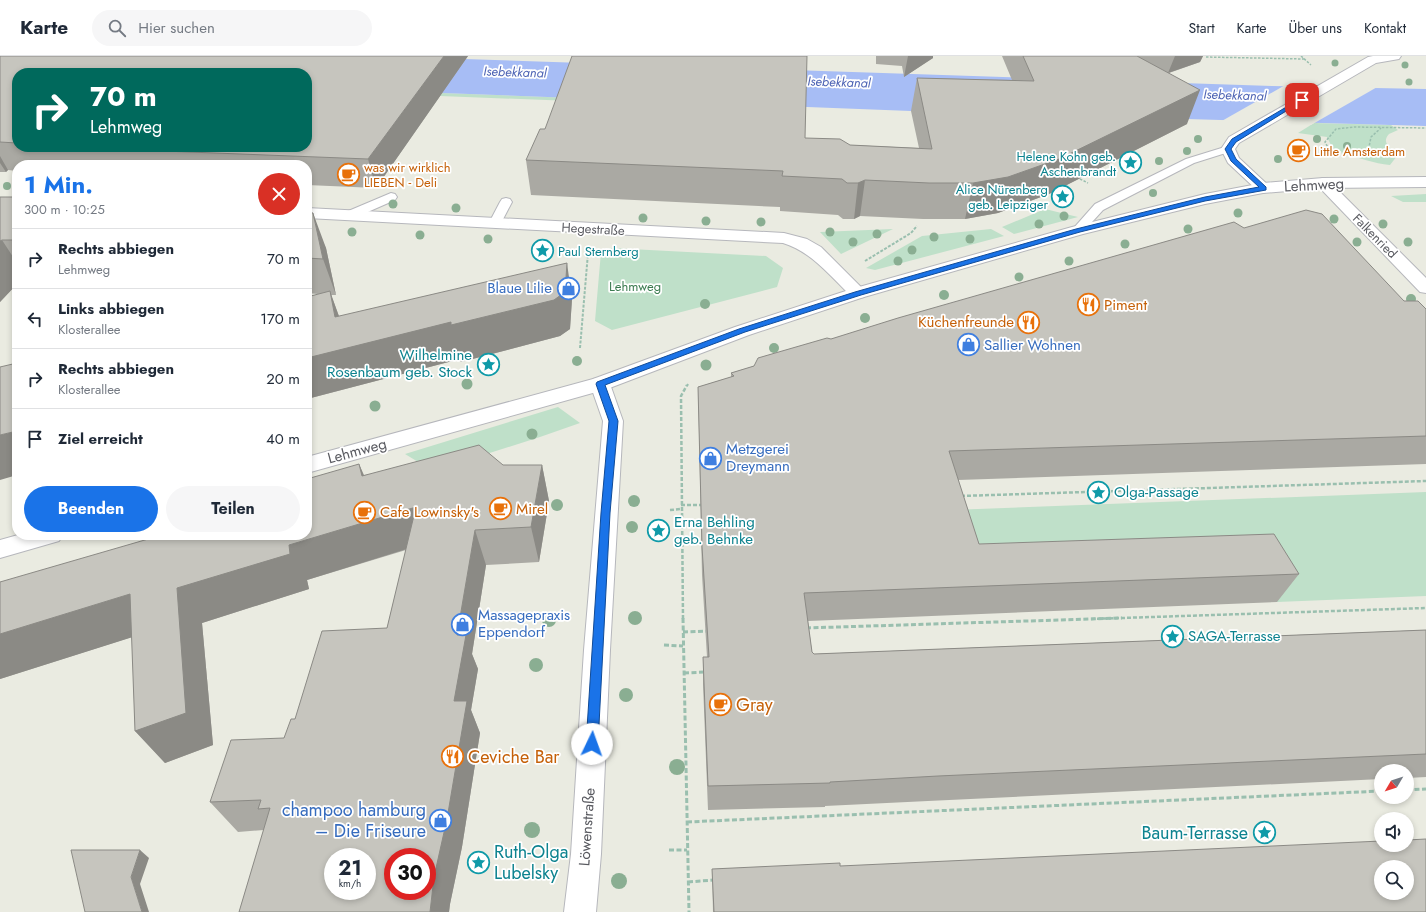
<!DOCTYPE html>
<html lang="de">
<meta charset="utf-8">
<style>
:root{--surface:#fff;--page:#f6f6f7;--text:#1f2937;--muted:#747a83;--line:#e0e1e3;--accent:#1a73e8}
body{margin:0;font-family:Jost,sans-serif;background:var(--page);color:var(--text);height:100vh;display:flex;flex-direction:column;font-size:15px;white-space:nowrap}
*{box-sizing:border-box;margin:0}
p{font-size:13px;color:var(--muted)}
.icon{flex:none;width:22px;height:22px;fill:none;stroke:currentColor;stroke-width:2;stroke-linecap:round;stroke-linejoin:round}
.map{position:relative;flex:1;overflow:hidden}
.details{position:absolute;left:12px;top:104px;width:300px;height:380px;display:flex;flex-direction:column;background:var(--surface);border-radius:16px;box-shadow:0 2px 6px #0003}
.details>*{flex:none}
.top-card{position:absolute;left:12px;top:12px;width:300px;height:84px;border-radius:16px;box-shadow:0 2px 6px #0003;background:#00695c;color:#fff;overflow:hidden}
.needle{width:26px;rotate:231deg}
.controls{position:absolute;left:1374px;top:708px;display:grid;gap:8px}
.controls a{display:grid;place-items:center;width:40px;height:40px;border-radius:50%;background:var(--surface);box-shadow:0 2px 6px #0003;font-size:20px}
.speed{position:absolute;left:324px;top:792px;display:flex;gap:8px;font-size:20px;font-weight:700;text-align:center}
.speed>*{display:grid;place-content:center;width:52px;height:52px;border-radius:50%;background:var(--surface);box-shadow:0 2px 6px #0003;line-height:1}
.speed small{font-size:10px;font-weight:400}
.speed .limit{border:6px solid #d22;background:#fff;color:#111}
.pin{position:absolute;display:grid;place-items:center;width:34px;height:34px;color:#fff;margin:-17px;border-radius:8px;box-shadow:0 2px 6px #0006}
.me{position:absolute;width:44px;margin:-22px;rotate:3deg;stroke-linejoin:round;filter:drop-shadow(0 0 3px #0008)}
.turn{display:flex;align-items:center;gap:14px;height:84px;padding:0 12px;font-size:18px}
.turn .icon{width:52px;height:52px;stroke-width:2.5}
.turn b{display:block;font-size:28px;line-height:34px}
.round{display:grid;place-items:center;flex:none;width:42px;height:42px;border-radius:21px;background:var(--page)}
.summary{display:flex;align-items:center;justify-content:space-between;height:68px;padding:0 12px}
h1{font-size:24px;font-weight:700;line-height:30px;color:var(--accent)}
.action{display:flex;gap:8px;margin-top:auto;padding:8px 12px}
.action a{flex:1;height:46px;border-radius:24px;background:var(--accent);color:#fff;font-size:16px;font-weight:700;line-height:46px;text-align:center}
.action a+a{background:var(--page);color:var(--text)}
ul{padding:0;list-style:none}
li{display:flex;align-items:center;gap:12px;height:60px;padding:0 12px;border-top:1px solid var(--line)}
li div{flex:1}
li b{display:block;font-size:15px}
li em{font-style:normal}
header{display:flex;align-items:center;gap:24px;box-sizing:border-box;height:56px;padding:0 20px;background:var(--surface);border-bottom:1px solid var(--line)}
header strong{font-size:19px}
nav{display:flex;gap:22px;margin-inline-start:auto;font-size:14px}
.search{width:280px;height:36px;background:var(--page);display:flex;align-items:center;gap:10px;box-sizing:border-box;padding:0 14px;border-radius:22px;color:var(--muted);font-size:15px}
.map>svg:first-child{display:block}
.green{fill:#bfe0c9}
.water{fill:#a7bdf5}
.pier{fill:#eaebe1}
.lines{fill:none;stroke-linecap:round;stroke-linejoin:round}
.service-casing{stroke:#b6b7bc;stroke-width:2}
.minor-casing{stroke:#b6b7bc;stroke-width:2}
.tertiary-casing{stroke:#b6b7bc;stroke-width:2}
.path-far3{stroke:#9abfaf;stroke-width:1.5;stroke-dasharray:2.5 1.5;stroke-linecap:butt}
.path-far2{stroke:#9abfaf;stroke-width:2;stroke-dasharray:3 1.5;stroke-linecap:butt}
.path-far1{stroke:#9abfaf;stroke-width:2.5;stroke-dasharray:4 2;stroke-linecap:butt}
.path{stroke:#9abfaf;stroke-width:3;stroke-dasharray:5 2.5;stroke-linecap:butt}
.service{fill:#fff;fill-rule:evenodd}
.minor{fill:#fff;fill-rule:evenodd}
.tertiary{fill:#fff;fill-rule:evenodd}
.tree{fill:#8aae92}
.wall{fill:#aaa9a3;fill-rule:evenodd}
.shaded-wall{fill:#8b8a85}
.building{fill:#c6c5be;stroke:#8b8a85;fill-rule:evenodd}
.route{fill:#1a73e8;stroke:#114b97}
.labels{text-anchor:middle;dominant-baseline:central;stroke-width:3.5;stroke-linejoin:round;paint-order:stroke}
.far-water-label{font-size:13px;font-style:italic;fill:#4d63b4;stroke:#fff}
.far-food-label{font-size:13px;fill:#c56008;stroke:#fff;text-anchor:start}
.far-culture-label{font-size:13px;fill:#0d838f;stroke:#fff;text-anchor:end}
.far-street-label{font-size:13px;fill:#595a60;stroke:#fff}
.far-park-label{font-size:13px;fill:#3c7c51;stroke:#fff}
.street-label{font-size:15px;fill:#595a60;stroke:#fff}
.shop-label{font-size:15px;fill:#366cbe;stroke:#fff;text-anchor:start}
.food-label{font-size:15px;fill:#c56008;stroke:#fff;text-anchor:start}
.culture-label{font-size:15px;fill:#0d838f;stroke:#fff;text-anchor:start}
.near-food-label{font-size:18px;fill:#c56008;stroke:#fff;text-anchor:start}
.near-shop-label{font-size:18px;fill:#366cbe;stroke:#fff;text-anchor:end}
.near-culture-label{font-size:18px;fill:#0d838f;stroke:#fff;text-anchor:end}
</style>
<header>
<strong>Karte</strong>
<div class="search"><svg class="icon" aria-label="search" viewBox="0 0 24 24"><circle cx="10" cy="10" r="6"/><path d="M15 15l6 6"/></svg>Hier suchen</div>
<nav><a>Start</a><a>Karte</a><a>Über uns</a><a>Kontakt</a></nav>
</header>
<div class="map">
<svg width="1426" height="856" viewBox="0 0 1426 856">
<rect width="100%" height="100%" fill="#eaebe1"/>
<!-- green -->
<path class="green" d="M442 37 573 42 572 45 440 40Z
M1314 67 1391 69 1398 74 1389 78C1380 88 1393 92 1397 100L1390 109C1374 108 1359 101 1342 98L1341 95H1334L1327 81 1298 77Z
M1426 138V146H1403L1391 140Z
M1045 153 1078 161 1014 178 1002 171Z
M893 173 841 198 820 176Z
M991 173 1004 180 875 214 866 212 922 180Z
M611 192 766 200 783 212 777 231 612 274 595 265 601 196Z
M558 351 580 367 540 381 433 415 405 398Z
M1426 436V540L1277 546 1254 506 966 504 951 454Z"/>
<!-- water -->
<path class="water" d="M0 0 464 3 1272 30 1426 33V70L911 55 442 37 331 32 307 17H17Z"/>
<!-- pier -->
<path class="pier" d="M1287 28 1379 30 1311 69 1220 66Z"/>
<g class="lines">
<defs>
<path id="service" d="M1228 90 1232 91 1234 93 1232 95 1194 107 1103 154 1082 177H1074L1072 174 1095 148 1186 103Z
M391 137 395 138 397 141 395 144 354 162H346L344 159 346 156Z
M506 142 510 143 512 146 501 167 499 170H491L489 167 500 146 502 143Z"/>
<path id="minor" d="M1373 0H1401L1399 3 1376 7 1239 87 1235 93 1239 102 1268 129 1271 132 1268 135 1263 137 1258 135 1228 107 1221 93 1229 81 1368 1Z
M1323 122 1328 124 1426 222V237L1420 236 1318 130 1315 127 1318 124Z
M307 152 784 177 807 183 821 191 867 237 864 241 858 242 852 241C830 220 812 196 783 187L307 162Z
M600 322 607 323 610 328 623 365 610 594 601 798 596 856H564L571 798 584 594 603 365 590 328 593 323Z"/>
<path id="tertiary" d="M1426 121V131L1323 132 1263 137 1205 148 1083 178 864 241 749 279 607 333 307 417V401L593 323 735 271 852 233 1072 171 1205 138 1263 127 1323 122Z
M18 479H63L59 485 0 502V484Z"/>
</defs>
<!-- service casing -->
<use href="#service" class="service-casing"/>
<!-- minor casing -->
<use href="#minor" class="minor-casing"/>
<!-- tertiary casing -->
<use href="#tertiary" class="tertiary-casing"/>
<!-- path-far3 -->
<path class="path-far3" d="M1301 0 1311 9
M1206 1 1304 3
M1333 101 1325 86 1336 73 1354 71 1426 72
M1367 101 1371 81 1381 72
M1080 123 1088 127"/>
<!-- path-far2 -->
<path class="path-far2" d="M865 205 911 177 917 170
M580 292 588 197
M687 330 688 328"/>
<!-- path-far1 -->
<path class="path-far1" d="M961 440 1426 425
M681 449H704
M670 454 681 453
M683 563 681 340 687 329
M1091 563 1426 552"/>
<!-- path -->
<path class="path" d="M683 562 689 856
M806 572 1122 562
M683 576 709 575
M664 589 683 590
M684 617 706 616
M1407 734 1426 733
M687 766 1381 735
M669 794H687
M688 826 714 824"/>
<!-- service -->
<use href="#service" class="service"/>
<!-- minor -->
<use href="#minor" class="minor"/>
<!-- tertiary -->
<use href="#tertiary" class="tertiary"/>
</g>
<!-- trees -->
<g class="tree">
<circle cx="1335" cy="7" r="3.5"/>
<circle cx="1405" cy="9" r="3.5"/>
<circle cx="1409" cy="26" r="3.5"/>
<circle cx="1198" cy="83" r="4"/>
<circle cx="1317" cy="83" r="4"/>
<circle cx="1347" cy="90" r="4"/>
<circle cx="1187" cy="95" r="4"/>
<circle cx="1278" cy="103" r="4"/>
<circle cx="1159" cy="105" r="4"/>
<circle cx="7" cy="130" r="4"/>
<circle cx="1153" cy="137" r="4"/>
<circle cx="393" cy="148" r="4.5"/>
<circle cx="456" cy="152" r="4.5"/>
<circle cx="1238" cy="157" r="4.5"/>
<circle cx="1064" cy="160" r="4.5"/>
<circle cx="643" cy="162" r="4.5"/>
<circle cx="1334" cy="163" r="4.5"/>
<circle cx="706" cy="165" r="4.5"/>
<circle cx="761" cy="166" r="4.5"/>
<circle cx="1039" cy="168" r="4.5"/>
<circle cx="1383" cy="168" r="4.5"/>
<circle cx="1188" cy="173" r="4.5"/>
<circle cx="352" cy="176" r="4.5"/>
<circle cx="830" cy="176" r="4.5"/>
<circle cx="877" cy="178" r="4.5"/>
<circle cx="420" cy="179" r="4.5"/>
<circle cx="934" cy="181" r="4.5"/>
<circle cx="488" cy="183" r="4.5"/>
<circle cx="970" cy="183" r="4.5"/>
<circle cx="853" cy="186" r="4.5"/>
<circle cx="1357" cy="186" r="4.5"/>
<circle cx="1408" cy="186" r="4.5"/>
<circle cx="1125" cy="188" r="4.5"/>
<circle cx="912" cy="194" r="4.5"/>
<circle cx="898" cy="205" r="4.5"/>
<circle cx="1069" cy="205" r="4.5"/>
<circle cx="1019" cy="221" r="4.5"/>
<circle cx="944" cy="239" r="5"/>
<circle cx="1411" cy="243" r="5"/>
<circle cx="705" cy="248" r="5"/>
<circle cx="865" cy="262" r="5"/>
<circle cx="774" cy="292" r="5"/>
<circle cx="577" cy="305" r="5"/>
<circle cx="706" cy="309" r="5.5"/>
<circle cx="467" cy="328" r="5.5"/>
<circle cx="375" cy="350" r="5.5"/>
<circle cx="532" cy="378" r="5.5"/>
<circle cx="634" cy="445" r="6"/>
<circle cx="557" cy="449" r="6"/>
<circle cx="632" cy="471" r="6"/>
<circle cx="635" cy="562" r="7"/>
<circle cx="549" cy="564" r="7"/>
<circle cx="536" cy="609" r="7"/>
<circle cx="626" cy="639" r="7"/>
<circle cx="677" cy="711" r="8"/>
<circle cx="532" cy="774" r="8"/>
<circle cx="619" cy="825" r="8"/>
</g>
<!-- wall -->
<path class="wall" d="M0 0H468L376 132 307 129V109H17V115L8 114 6 116H0ZM17 17 307 91H17Z
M876 0H933V2L904 21 902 10 876 8Z
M1002 0H1203L1200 6 1169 17 1187 68 1049 138 998 157 965 163H923L860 160 854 163H843L838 159 780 155V151L531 139 526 104 850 89 919 92 911 55 917 22 1012 24Z
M0 141H17V228L0 246Z
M307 156 326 192 336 239H331L339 260 572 243 570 273 560 280 461 306 460 303 307 343 318 238 307 237Z
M1244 172 1404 245 1426 253V408L958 424 979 488 1299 518 1277 546 808 565 812 596 814 598 1426 574V721L1407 722V715H1381V723L928 745 825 750V751L708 754 703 628V601H707L702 519 698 331 731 321V317L754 310 831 283Z
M359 408 364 419 503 409H542L549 445 539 506 486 509 472 598 478 613 471 654 480 677 462 791 450 848 449 856H239L264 774 238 776 210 746 284 682 295 663 387 572 406 494 307 524 309 533 202 567 213 689 165 707 135 675 132 581 0 623V526L307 479Z
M840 810 1426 856H713L712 813Z"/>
<!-- shaded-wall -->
<path class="shaded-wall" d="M444 0H468L376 132 368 103Z
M908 0H933V2L904 21Z
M1175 0H1203L1200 6 1168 17Z
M1200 34 1187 68 1049 138 998 157 965 163 973 127Z
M0 100 8 114 6 116 0 107Z
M865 124 860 160 854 163 858 127Z
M313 157 326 192 336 239 323 203Z
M2 184 17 207V228L0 246V185Z
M567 207 572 243 570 273 560 280 461 306 460 303 307 343V302L335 261 330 235 343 272Z
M17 375V419L0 424V379Z
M359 408 374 444 362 420Z
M542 409 549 445 539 506 531 471Z
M416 451 429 486 307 524 309 533 202 567 213 689 165 707 135 675 177 532 289 489Z
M475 474 486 509 472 598 478 613 471 654 480 677 462 791 450 848 449 856H430L454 645 457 579Z
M130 538 158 573 0 623V578Z
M140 794 149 802 140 828 149 856H142L131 821Z"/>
<!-- building -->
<path class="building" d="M0 0H444L368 103 138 94 84 91H307V17H17V87L0 86Z
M572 0H807L805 82 840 83 850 89 932 93 917 22 1034 25 1023 0H1137L1200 34 1059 103 1008 121 973 127H929L865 124 858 127H847L842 123 782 120 783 115 526 104 540 73H545Z
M0 141H17V184H2L0 185Z
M1306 154 1322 158 1404 245H1418L1426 253V380L949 395 979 488 1274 478 1299 518 804 537 812 596 814 598 1426 574V698L938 720 830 726V727L708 730 703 601H709L702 491 698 331 734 320 731 317 754 310 758 302 827 282 831 283 898 262 1234 166 1244 172Z
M307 156 313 157 323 203 307 202Z
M567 207 565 236 554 244 451 269V266L307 302V241L330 235 335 261Z
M17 307V375L0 379V311Z
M479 389 503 409H542L531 471 475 474 457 579H466L454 645H467L447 763 434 821 430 856H239L270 752 258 753 261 744 210 746 231 684 284 682 291 663H295L322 575 387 572 416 451 289 489 290 498 177 532 186 657 135 675 130 538 0 578V526L162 479H307V423L359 408 362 420ZM333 801H367V835H333ZM393 801H427V835H393Z
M1426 783V856H714L712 813 840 807V810L1381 785V789H1407V784ZM1381 811H1407V837H1381Z
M71 794H140L131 821 142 856H85Z"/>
<!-- route -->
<path class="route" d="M1300 43 1304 44 1236 86 1231 93 1236 103 1266 131V134L1205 145 1080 176 861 239 745 276 605 329 618 365 610 457 598 688 596 692 592 693 588 692 586 688 601 457 609 365 596 328 597 326 739 273 855 236 1076 173 1205 141 1259 131 1231 105 1225 93 1232 83Z"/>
<!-- icons -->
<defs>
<symbol id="cafe-ring" viewBox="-11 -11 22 22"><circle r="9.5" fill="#fff" stroke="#e8710a" stroke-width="1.5"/><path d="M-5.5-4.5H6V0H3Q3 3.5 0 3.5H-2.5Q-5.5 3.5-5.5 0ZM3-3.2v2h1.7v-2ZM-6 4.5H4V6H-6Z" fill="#e8710a"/></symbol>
<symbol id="sight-ring" viewBox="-11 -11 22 22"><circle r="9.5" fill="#fff" stroke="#0f9aa8" stroke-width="1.5"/><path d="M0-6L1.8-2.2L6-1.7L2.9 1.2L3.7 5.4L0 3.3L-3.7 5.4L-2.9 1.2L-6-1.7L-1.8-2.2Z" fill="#0f9aa8"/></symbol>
<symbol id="shop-ring" viewBox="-11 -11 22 22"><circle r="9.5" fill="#fff" stroke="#3f7fe0" stroke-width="1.5"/><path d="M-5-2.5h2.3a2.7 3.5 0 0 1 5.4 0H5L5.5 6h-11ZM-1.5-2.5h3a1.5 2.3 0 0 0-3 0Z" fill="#3f7fe0"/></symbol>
<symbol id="restaurant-ring" viewBox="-11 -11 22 22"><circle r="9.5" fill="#fff" stroke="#e8710a" stroke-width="1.5"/><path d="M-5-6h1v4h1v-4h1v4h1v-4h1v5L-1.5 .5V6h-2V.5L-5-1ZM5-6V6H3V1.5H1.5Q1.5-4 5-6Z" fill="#e8710a"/></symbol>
</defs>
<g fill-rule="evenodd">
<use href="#cafe-ring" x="1286" y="82" width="25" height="25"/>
<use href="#sight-ring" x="1118" y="94" width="25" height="25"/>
<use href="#cafe-ring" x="336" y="106" width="25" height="25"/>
<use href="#sight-ring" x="1050" y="128" width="25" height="25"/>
<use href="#sight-ring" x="530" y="182" width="25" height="25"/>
<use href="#shop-ring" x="556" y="220" width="25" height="25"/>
<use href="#restaurant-ring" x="1076" y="236" width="25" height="25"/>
<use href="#restaurant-ring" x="1016" y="254" width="25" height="25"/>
<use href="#shop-ring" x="956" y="276" width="25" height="25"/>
<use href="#sight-ring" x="476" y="296" width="25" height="25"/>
<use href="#shop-ring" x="698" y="390" width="25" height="25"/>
<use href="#sight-ring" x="1086" y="424" width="25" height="25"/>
<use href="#cafe-ring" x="488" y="440" width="25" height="25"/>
<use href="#cafe-ring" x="352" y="444" width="25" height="25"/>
<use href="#sight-ring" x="646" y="462" width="25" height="25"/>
<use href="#shop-ring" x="450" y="556" width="25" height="25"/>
<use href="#sight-ring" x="1160" y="568" width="25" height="25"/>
<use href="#cafe-ring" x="708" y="636" width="25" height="25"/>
<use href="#restaurant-ring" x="440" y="688" width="25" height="25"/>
<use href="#shop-ring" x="428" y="752" width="25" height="25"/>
<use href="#sight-ring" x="1252" y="764" width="25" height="25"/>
<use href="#sight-ring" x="466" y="794" width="25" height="25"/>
</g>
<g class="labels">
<!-- far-water labels -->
<g class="far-water-label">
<text transform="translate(515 16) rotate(2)">Isebekkanal</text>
<text transform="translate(839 26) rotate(2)">Isebekkanal</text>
<text transform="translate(1235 39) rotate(2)">Isebekkanal</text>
</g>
<!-- far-food labels -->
<g class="far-food-label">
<text x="1314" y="95">Little Amsterdam</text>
<text x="364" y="111">was wir wirklich<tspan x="364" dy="15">LIEBEN - Deli</tspan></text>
</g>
<!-- far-culture labels -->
<g class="far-culture-label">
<text x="1116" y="100">Helene Kohn geb.<tspan x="1116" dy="15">Aschenbrandt</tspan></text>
<text x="1048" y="133">Alice Nürenberg<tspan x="1048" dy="15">geb. Leipziger</tspan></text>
<text x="558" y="195" text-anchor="start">Paul Sternberg</text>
</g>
<!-- far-street labels -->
<g class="far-street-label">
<text transform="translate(593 173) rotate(3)">Hegestraße</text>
<text transform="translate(1375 180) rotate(45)">Falkenried</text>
</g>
<!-- far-park labels -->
<g class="far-park-label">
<text x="635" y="230">Lehmweg</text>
</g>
<!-- street labels -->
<g class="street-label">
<text transform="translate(1314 129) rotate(-3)">Lehmweg</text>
<text transform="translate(357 395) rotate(-15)">Lehmweg</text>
<text transform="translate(587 771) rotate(-86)">Löwenstraße</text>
</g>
<!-- shop labels -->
<g class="shop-label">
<text x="552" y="232" text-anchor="end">Blaue Lilie</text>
<text x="984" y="289">Sallier Wohnen</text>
<text x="726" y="393">Metzgerei<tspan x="726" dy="17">Dreymann</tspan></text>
<text x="478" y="559">Massagepraxis<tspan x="478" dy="17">Eppendorf</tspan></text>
</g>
<!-- food labels -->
<g class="food-label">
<text x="1104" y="249">Piment</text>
<text x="1014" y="266" text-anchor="end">Küchenfreunde</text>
<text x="516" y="453">Mirel</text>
<text x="380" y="456">Cafe Lowinsky's</text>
</g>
<!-- culture labels -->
<g class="culture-label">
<text x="472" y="299" text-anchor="end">Wilhelmine<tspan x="472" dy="17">Rosenbaum geb. Stock</tspan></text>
<text x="1114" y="436">Olga-Passage</text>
<text x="674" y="466">Erna Behling<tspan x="674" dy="17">geb. Behnke</tspan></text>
<text x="1188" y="580">SAGA-Terrasse</text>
</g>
<!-- near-food labels -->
<g class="near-food-label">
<text x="736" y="649">Gray</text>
<text x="468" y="701">Ceviche Bar</text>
</g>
<!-- near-shop labels -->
<g class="near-shop-label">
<text x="426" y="754">champoo hamburg<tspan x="426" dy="21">– Die Friseure</tspan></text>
</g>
<!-- near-culture labels -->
<g class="near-culture-label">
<text x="1248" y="777">Baum-Terrasse</text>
<text x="494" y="796" text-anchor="start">Ruth-Olga<tspan x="494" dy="21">Lubelsky</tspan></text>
</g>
</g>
</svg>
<div class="controls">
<a><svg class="needle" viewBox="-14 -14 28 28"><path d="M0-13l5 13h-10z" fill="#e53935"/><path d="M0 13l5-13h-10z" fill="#747a83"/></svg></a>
<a><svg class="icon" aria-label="sound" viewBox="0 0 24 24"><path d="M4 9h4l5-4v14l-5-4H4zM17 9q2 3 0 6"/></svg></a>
<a><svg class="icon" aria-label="search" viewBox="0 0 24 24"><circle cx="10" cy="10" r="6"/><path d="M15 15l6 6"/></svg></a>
</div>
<div class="speed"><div>21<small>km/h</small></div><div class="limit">30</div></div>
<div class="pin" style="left:1302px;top:44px;background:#d93025"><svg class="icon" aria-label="arrive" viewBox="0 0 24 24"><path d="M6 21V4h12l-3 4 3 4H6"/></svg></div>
<svg class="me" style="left:592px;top:688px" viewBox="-20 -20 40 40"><circle r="19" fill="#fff"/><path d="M0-13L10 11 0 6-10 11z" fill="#1a73e8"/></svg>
<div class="top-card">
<div class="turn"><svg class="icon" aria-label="right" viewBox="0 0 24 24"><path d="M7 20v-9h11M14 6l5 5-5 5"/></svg><div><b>70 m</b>Lehmweg</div></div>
</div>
<section class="details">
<div class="summary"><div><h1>1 Min.</h1><p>300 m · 10:25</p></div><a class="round" style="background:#d93025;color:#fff"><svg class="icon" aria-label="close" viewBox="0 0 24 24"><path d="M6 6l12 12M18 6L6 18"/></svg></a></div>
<ul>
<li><svg class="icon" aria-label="right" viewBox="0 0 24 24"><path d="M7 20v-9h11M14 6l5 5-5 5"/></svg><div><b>Rechts abbiegen</b><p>Lehmweg</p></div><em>70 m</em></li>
<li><svg class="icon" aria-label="left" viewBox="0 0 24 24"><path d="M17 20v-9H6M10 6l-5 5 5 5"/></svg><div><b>Links abbiegen</b><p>Klosterallee</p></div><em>170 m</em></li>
<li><svg class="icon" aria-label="right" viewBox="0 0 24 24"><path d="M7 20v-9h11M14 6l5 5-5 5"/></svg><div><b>Rechts abbiegen</b><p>Klosterallee</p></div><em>20 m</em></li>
<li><svg class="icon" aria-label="arrive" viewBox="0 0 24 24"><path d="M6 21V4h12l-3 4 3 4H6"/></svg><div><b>Ziel erreicht</b></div><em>40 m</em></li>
</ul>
<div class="action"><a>Beenden</a><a>Teilen</a></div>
</section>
</div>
